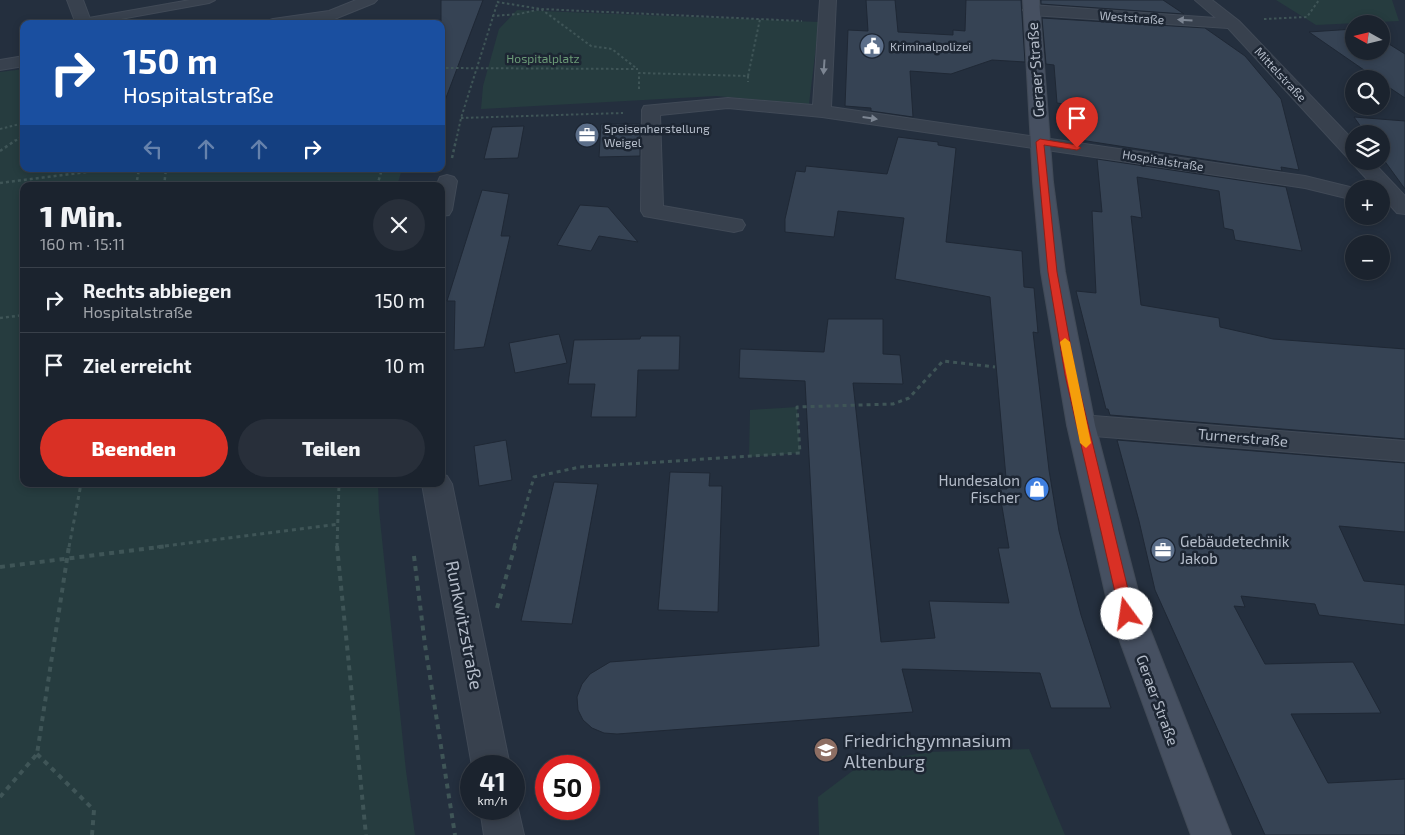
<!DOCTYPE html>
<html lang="de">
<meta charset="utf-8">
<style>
:root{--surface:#1b232e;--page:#282f3a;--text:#f1f3f6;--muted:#a0a4aa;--line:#39404a;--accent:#d93025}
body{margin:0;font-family:"Exo 2",sans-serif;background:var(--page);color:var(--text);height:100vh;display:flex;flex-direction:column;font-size:19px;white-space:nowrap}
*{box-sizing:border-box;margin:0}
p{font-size:16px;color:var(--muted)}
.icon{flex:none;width:28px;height:28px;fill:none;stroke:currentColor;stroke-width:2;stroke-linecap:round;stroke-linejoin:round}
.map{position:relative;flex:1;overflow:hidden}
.details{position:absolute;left:20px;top:182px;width:425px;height:305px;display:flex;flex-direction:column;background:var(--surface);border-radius:10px;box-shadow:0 2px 8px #0003,0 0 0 1px var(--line)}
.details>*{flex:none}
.hud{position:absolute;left:20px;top:20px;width:425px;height:152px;border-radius:10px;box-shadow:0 2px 8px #0003,0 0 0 1px var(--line);background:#1a4fa0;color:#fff;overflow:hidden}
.needle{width:32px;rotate:278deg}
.tools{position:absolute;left:1345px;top:15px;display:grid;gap:10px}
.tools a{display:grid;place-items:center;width:45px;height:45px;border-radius:50%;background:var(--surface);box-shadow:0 2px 8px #0003,0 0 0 1px var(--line);font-size:25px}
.speed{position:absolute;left:460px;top:755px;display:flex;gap:10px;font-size:25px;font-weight:700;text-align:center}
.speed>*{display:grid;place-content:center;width:65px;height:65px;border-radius:50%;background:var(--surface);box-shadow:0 2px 8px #0003,0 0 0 1px var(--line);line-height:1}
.speed small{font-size:12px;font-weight:400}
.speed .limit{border:8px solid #d22;background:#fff;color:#111}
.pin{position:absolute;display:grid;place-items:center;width:42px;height:42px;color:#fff;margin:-51px -21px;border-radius:50% 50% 50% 0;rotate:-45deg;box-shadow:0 0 5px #0007}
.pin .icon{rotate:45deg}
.me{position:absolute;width:55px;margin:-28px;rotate:346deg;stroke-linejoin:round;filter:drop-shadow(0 0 4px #0008)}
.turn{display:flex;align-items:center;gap:18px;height:105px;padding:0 20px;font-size:22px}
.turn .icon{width:65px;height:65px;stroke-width:2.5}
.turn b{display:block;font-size:35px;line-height:42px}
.lanes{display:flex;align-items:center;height:48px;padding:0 20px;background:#0003;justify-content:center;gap:25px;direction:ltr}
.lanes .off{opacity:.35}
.round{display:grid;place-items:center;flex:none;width:52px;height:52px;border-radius:26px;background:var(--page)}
.overview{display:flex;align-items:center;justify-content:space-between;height:85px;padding:0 20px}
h1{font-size:30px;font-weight:800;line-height:38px}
.cta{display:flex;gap:10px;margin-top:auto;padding:10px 20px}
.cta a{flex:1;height:58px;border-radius:30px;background:var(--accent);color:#fff;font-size:20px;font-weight:800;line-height:58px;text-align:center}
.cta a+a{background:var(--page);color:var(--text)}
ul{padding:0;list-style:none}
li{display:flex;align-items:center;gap:15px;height:65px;padding:0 20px;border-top:1px solid var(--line)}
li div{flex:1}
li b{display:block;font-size:19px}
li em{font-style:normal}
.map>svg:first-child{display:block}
.green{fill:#263c3f}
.building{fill:#364354;stroke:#1f2835}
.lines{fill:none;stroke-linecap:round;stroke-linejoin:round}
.service-casing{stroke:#414a57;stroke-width:2}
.minor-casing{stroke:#414a57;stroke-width:2}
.secondary-casing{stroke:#414a57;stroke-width:2}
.path-far3{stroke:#3f5557;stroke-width:2;stroke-dasharray:2.5 2.5;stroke-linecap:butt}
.path-far2{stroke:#3f5557;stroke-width:2.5;stroke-dasharray:3 3;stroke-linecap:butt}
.path-far1{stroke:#3f5557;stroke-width:3;stroke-dasharray:4 4;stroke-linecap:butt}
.path{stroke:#3f5557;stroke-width:4;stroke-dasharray:5 5;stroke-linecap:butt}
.service{fill:#38414e;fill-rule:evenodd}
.minor{fill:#38414e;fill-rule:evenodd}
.secondary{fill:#465061;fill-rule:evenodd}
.oneway{fill:#7c8592}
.route{fill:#d93025;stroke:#8d1f18}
.slow{fill:#f59e0b}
.labels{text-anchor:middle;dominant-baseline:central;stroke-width:5;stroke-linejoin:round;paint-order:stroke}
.far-street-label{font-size:12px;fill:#b4bcc9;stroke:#1d2633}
.far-poi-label{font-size:12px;fill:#b4bcc9;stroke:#1d2633;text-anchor:start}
.far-park-label{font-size:12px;fill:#6b9a76;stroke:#1d2633}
.street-label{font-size:15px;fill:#b4bcc9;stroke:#1d2633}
.poi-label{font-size:15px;fill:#b4bcc9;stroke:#1d2633;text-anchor:end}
.near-street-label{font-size:18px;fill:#b4bcc9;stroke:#1d2633}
.near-poi-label{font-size:18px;fill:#b4bcc9;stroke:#1d2633;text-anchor:start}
</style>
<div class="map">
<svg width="1405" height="835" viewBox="0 0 1405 835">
<rect width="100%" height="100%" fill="#242f3e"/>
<!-- green -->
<path class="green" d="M1276 0H1392L1399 21 1316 25Z
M517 10 819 22 809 104 716 96 481 109 483 86 499 29Z
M24 69V169H402L397 186H24V484H378L379 510 406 771 415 835H0V72Z
M797 407 800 453 749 457 750 410Z
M1029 749 1065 835H819L818 797 863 763 929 752Z"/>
<!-- building -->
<path class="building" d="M441 0H483L444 103 441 102Z
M866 0H895L898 32 953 35V30L965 31 966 0H1021L1025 62 992 60 951 74 910 71 913 117 871 111V108L845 106 848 30 868 31Z
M1041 0H1163L1184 14 1041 4Z
M1042 18 1205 28 1245 56 1281 99 1299 170 1281 167 1282 171 1080 140 1078 106 1057 103 1054 65 1046 64Z
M1354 29V51H1381V39L1405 54V98L1381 82V79H1377L1309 32Z
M1354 117 1405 121V189L1381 156V134H1366Z
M601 124H640V156L599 157Z
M524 126 518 158 484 159 492 127Z
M898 137 938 142V145L956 148 946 242 1022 251 1024 287 1034 288 1038 333 1033 332 1049 470 1059 531 1081 615 1111 708H1051L1040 673 902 669 913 712 617 734 604 733 592 728 583 720 578 710 577 697 582 684 590 674 610 662 819 646 805 381 739 378 740 349 824 352 828 319H883V354L900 355 903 384 853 383 881 642 935 638 929 601 1009 603 998 548H1009L999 489H1007L990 297 895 279 904 218 838 211 834 237 785 232V219L796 171 805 172 806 166 887 174Z
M1097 159 1286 187 1302 251 1235 240 1233 230 1224 228 1219 191 1137 177 1142 218 1131 216 1141 305 1219 318 1220 327 1273 339 1405 349V439L1110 415 1108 409H1106L1076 291 1096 293 1092 211 1102 212Z
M482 190 509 194 501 236H510L484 347 454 350 455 301H447Z
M580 205 608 207 638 242 599 236 591 251 557 245Z
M559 334 567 363 515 373 509 343Z
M641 336H680L679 370H638L636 417H591L595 384H568L574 340 640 339Z
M506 440 512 480 479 486 474 446Z
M1117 440 1405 463V532L1339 526 1364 581 1405 585V625L1319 615 1315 604 1241 596 1245 607 1234 606 1265 664 1353 662 1381 713 1291 714 1328 783 1405 779V835H1265L1155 590 1139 521Z
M670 472 710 473 709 486H722L718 612 658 610Z
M554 482 598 484 572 624 521 621Z"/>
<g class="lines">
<defs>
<path id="service" d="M190 0H215L209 3 93 24H78L77 22 83 19Z"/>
<path id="minor" d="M67 0H83L92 24H76Z
M356 0H377L374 3 332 20 306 24H265L267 21 273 19 329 11Z
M820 0H836L831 107 1305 176 1358 189H1354V200L1305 188 822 117 728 108 660 115 663 206 742 220 745 225 742 230 734 232 644 216 641 211 642 110 644 106 728 98 813 105Z
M1195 0H1212L1239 21 1354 141V161H1372L1405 196V214L1397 213 1381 195V189H1376L1354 165 1351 161 1353 159 1347 157 1228 28 1031 15 1026 13 1023 10 1026 7 1031 5 1216 18Z
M24 56V66L0 70V60Z
M447 175 454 177 457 181 452 210 449 215 441 216V186H436L440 177Z
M1081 415 1405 441V461L1081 435 1071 432 1067 425 1071 418Z
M441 474 447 476 452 484 510 766H472L422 484H441Z
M514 798 518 809 524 835H484L480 809H514Z"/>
<path id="secondary" d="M1023 0H1039L1053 182 1065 272 1095 425 1144 614 1231 835H1191L1110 614 1067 425 1041 272 1033 182Z"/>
</defs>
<!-- service casing -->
<use href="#service" class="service-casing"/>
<!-- minor casing -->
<use href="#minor" class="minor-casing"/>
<!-- secondary casing -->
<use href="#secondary" class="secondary-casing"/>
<!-- path-far3 -->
<path class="path-far3" d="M497 2 541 9 802 21
M492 16 519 14 541 9 591 46 612 49 636 68
M1264 19 1307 17 1319 0
M441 68 638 69
M748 76 760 19
M639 89V73L748 76V82
M461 118 623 113
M0 129 24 123
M15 141 24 135
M456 141 461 118 498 1"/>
<!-- path-far2 -->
<path class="path-far2" d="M0 151 16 140
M452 158 456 140
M0 183 110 169
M136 186 139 169
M164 186 166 169
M377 186 382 169
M0 318 24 315"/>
<!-- path-far1 -->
<path class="path-far1" d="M69 547 81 484
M157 547 339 524
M337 547 339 484
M514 547 534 477 580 467 800 453 797 407 893 404 909 398 943 361 995 367"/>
<!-- path -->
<path class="path" d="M337 546 366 835
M414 556 425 645 455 835
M0 567 167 546
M497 608 515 546
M37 754 94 810 92 835
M0 797 37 754 69 546"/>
<!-- service -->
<use href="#service" class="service"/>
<!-- minor -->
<use href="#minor" class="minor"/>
<!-- secondary -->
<use href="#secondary" class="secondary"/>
</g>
<!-- one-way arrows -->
<defs><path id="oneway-solid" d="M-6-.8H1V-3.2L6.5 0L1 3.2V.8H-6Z" transform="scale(1.25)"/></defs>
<g class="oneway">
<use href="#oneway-solid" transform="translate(1185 20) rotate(-176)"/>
<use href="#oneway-solid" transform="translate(824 67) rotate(94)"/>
<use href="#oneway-solid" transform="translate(870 118) rotate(8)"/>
</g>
<!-- route -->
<path class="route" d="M1040 139 1077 145 1081 148 1077 150 1044 145 1057 272 1076 375 1134 614 1132 619 1127 620 1122 619 1120 614 1065 375 1048 272 1036 142Z"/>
<!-- slow -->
<path class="slow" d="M1065 338 1070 342 1091 443 1086 448 1080 443 1060 342Z"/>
<!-- icons -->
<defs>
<symbol id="civic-disc" viewBox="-11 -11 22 22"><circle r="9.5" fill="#5c6f8a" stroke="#1d2633"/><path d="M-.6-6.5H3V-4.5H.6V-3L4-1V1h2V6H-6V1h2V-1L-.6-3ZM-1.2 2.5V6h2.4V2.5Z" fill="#fff"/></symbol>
<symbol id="office-disc" viewBox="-11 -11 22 22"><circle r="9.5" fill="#5c6f8a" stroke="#1d2633"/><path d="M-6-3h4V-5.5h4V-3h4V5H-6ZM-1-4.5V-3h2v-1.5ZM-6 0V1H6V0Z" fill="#fff"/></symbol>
<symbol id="shop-disc" viewBox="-11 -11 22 22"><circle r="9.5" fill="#3f7fe0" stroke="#1d2633"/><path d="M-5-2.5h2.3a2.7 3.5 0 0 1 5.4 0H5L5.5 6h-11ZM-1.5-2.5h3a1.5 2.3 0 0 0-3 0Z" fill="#fff"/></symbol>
<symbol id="school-disc" viewBox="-11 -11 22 22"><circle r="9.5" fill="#8d6e63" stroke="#1d2633"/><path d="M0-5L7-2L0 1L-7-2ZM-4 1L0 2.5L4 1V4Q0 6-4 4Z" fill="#fff"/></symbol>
</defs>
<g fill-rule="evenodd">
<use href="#civic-disc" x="858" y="32" width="28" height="28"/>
<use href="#office-disc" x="573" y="121" width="28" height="28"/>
<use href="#shop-disc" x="1023" y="475" width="28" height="28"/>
<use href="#office-disc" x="1149" y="536" width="28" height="28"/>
<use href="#school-disc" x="812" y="736" width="28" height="28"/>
</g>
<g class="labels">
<!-- far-street labels -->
<g class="far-street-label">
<text transform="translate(1132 17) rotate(4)">Weststraße</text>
<text transform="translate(1281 74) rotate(47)">Mittelstraße</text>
<text transform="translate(1163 160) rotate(9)">Hospitalstraße</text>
</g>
<!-- far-poi labels -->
<g class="far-poi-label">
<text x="890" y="46">Kriminalpolizei</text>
<text x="604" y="128">Speisenherstellung<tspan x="604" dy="14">Weigel</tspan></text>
</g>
<!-- far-park labels -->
<g class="far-park-label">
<text x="543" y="58">Hospitalplatz</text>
</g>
<!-- street labels -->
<g class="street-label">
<text transform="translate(1035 70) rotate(-94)">Geraer Straße</text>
<text transform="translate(1243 437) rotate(5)">Turnerstraße</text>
<text transform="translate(1158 700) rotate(70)">Geraer Straße</text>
</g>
<!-- poi labels -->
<g class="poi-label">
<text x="1020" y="480">Hundesalon<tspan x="1020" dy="17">Fischer</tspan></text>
<text x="1180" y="541" text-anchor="start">Gebäudetechnik<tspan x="1180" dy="17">Jakob</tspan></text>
</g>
<!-- near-street labels -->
<g class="near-street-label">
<text transform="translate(465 625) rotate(79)">Runkwitzstraße</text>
</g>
<!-- near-poi labels -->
<g class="near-poi-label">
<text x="844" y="740">Friedrichgymnasium<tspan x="844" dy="21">Altenburg</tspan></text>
</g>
</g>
</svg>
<div class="tools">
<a><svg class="needle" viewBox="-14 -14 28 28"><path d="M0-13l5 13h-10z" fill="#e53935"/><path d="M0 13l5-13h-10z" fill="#a0a4aa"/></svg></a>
<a><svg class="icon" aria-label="search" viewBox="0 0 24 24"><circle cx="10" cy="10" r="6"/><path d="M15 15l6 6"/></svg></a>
<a><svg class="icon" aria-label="layers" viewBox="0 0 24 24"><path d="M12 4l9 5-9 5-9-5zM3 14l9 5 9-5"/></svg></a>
<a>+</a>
<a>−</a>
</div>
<div class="speed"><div>41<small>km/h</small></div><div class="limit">50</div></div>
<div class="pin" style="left:1077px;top:148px;background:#d93025"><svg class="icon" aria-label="arrive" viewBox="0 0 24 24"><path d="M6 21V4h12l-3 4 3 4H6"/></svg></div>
<svg class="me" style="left:1127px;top:614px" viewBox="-20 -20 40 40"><circle r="19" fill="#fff"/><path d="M0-13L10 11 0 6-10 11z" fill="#d93025"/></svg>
<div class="hud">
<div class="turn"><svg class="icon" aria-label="right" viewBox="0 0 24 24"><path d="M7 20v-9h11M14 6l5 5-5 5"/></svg><div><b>150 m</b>Hospitalstraße</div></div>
<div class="lanes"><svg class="icon off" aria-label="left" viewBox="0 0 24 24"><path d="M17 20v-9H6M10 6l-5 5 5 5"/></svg><svg class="icon off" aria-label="ahead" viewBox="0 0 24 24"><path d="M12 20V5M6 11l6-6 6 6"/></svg><svg class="icon off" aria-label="ahead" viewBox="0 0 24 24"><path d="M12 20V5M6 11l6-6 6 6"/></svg><svg class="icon" aria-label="right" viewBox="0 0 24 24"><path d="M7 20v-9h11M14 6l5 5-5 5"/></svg></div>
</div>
<section class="details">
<div class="overview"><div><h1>1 Min.</h1><p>160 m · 15:11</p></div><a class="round"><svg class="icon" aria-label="close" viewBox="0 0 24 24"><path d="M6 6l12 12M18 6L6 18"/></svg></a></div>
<ul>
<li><svg class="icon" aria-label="right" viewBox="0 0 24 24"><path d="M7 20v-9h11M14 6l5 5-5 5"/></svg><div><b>Rechts abbiegen</b><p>Hospitalstraße</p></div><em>150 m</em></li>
<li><svg class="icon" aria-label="arrive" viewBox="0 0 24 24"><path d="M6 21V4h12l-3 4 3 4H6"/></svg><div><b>Ziel erreicht</b></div><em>10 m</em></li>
</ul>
<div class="cta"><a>Beenden</a><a>Teilen</a></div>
</section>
</div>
